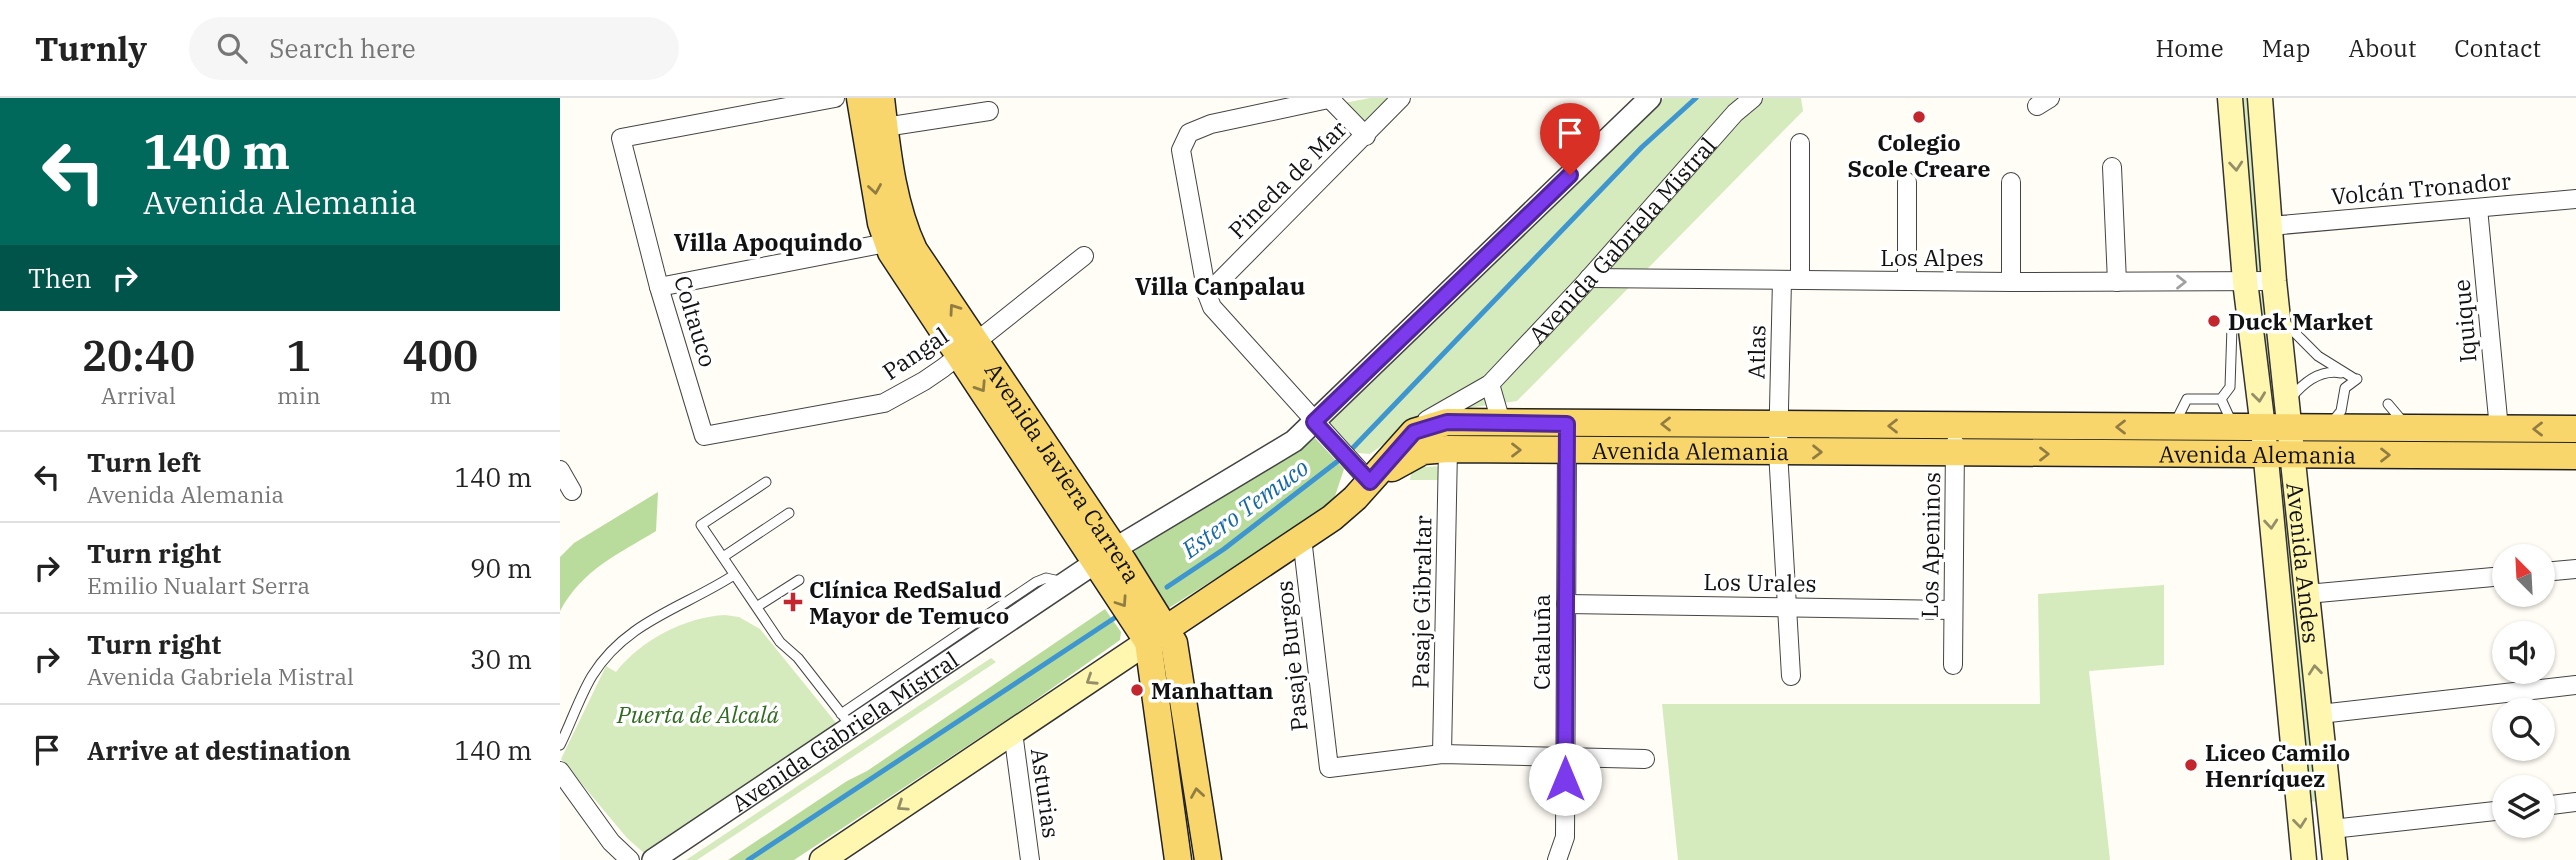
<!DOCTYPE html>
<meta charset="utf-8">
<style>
:root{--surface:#fff;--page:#f6f6f6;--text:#222;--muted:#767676;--line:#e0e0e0}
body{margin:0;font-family:"IBM Plex Serif",serif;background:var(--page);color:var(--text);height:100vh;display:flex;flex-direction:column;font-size:26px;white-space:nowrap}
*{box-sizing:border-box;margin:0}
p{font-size:23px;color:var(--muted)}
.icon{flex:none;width:38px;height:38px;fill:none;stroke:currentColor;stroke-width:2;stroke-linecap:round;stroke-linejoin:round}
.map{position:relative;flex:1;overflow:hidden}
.details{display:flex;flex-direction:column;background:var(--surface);width:560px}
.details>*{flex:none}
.banner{background:#00695c;color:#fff;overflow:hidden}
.needle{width:46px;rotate:336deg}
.buttons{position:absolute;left:1932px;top:446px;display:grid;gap:14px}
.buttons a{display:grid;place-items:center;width:63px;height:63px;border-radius:50%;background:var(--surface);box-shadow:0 2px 5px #0004;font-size:35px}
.pin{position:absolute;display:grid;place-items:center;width:60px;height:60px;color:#fff;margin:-72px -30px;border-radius:50% 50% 50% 0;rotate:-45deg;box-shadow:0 0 7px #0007}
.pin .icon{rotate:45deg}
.me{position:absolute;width:77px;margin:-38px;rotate:0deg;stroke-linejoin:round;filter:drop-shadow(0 0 5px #0008)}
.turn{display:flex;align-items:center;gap:24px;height:147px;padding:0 28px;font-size:32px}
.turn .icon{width:91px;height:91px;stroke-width:2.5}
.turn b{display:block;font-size:49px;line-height:60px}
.then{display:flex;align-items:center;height:66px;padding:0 28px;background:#0003;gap:14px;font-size:26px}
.eta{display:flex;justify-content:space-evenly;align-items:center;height:119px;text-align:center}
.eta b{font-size:42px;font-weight:600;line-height:49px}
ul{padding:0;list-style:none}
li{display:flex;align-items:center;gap:21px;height:91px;padding:0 28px;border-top:2px solid var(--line)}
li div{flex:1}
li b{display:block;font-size:26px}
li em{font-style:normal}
header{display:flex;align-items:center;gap:42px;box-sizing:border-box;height:98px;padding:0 35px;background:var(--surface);border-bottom:2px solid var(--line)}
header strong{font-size:33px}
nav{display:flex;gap:38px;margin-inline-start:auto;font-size:24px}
.search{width:490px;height:63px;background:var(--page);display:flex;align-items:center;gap:18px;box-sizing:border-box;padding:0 24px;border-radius:38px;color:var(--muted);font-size:26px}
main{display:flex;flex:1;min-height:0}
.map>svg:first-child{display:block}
.green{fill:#d5ebbd}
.forest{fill:#b9dc9c}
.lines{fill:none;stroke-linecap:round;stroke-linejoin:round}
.stream{stroke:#3f96cf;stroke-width:5}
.service-casing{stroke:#444;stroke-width:11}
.minor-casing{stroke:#444;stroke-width:20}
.tertiary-casing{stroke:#444;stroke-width:24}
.secondary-casing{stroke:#333;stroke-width:27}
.primary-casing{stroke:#222;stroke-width:29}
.service{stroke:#fff;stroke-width:9}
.minor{stroke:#fff;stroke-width:18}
.tertiary{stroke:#fff;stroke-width:21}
.secondary{stroke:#fff6b0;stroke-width:24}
.primary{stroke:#f9d66b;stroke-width:26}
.oneway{stroke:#948f68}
.oneway2{stroke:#917d42}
.oneway3{stroke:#a0a0a0}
.route-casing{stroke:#51269a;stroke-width:18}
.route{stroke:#7c3aed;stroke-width:12}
.poi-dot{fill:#c4262e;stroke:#fff;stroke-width:2.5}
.labels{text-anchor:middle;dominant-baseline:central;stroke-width:7;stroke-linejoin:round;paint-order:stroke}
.poi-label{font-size:23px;font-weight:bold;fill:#111;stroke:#fff;text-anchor:start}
.street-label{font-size:23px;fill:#111;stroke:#fff}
.park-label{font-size:23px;font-style:italic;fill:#2f6b1f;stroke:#fff}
.neighbourhood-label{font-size:24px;font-weight:bold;fill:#111;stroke:#fff}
.water-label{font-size:24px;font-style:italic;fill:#1768a6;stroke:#fff}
</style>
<header>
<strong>Turnly</strong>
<div class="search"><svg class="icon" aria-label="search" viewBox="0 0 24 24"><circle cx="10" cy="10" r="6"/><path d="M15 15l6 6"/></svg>Search here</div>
<nav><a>Home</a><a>Map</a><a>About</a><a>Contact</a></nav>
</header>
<main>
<section class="details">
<div class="banner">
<div class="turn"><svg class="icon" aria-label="left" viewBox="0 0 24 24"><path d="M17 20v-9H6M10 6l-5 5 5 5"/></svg><div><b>140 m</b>Avenida Alemania</div></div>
<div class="then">Then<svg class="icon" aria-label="right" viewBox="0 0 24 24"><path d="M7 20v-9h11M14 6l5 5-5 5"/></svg></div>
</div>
<div class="eta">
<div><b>20:40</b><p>Arrival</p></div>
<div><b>1</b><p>min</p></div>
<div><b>400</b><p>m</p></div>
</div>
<ul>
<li><svg class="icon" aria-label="left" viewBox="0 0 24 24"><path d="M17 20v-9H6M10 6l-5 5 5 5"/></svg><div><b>Turn left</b><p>Avenida Alemania</p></div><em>140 m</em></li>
<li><svg class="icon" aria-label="right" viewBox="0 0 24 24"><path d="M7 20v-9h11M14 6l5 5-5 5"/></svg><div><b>Turn right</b><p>Emilio Nualart Serra</p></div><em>90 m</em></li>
<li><svg class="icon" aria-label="right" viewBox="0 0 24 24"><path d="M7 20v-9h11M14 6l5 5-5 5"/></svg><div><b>Turn right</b><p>Avenida Gabriela Mistral</p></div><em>30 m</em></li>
<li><svg class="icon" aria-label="arrive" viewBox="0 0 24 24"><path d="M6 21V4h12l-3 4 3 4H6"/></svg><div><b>Arrive at destination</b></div><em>140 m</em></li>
</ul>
</section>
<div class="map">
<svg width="2016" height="762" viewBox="0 0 2016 762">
<rect width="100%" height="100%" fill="#fffdf5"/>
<!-- green -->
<path class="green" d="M810 0H838L808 28 784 5Z
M1104 0H1241L1243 13 957 303 865 316 810 356 798 355 766 322Z
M1676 0H1689L1703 178 1692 179Z
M1696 195H1706L1718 314 1708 309Z
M881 368V382H850L852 370Z
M1724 398 1758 703 1749 704 1715 399Z
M1604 487V567L1529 573 1550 762H1118L1102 606H1480L1478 496Z
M165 517 179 519 200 531 277 626 85 756 67 740 1 661 46 568 56 574C81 542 125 519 165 517Z
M431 560 436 564 137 762H126Z"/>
<!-- forest -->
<path class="forest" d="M755 340 784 371 775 398 759 415 604 513 570 458 579 449Z
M98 394 96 433C57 457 23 471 0 513V459L14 445Z
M545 511 561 534 560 542 457 615 234 762H168L287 683 307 673Z"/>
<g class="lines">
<!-- stream -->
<path class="stream" d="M607 489 664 451 787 356 1082 49 1136 0
M188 762 556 519"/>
<defs>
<path id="service" d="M1726 226 1758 258 1795 281
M1731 300C1744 284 1760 271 1781 275
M1661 301 1670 289 1672 229 1687 220
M1661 301 1672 325
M1828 306 1844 325
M1772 324 1781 313 1785 290 1797 281
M1615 325 1627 301H1661
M206 384 141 427 220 544 238 560 291 628
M163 459 229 415
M198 508 239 482
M281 616 476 484 486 480 504 484
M0 647C11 625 19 600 32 578 66 523 123 510 174 477"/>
<g id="minor">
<path d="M275 0 61 40 99 189 144 338 324 305 364 283 383 270 524 158"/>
<path d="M773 0 651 26 629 35 621 52 647 196 652 209 810 384"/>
<path d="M770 1 806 38"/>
<path d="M1477 8 1490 0"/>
<path d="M325 29 429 13"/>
<path d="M1240 45V182"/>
<path d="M1552 69 1557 184"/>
<path d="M1918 110 1939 331"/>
<path d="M1710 128 2016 101"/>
<path d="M1029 180 1451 184 1714 183"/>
<path d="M1222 182 1218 353 1231 578"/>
<path d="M1347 183V84"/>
<path d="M1451 184V84"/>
<path d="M99 189 326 145"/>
<path d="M647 196 841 0"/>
<path d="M930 286 941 324"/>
<path id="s1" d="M867 322 930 286 1024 186 1175 15 1193 0"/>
<path d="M0 372 12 393"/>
<path d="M742 440 769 670 882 656 1085 661"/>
<path d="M1983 474 2016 471"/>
<path d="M1747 496 1944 478"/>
<path d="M1006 506 1393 512"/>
<path d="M1393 567 1395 346"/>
<path d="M1760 616 2016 587"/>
<path d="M453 634 470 762"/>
<path d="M882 656 888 351"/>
<path d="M0 673 51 744 70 762"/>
<path d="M1983 708 2016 704"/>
<path d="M1772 731 1944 712"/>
<path d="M997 762 1005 739 1007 344"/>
</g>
<g id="tertiary">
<path id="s2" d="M93 762 566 444 734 343 1090 0"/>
</g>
<g id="secondary">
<path d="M1670 0 1685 183 1703 330 1744 762"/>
<path id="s3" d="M1700 0 1714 183 1775 762"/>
<path d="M262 762 602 534"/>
</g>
<g id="primary">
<path d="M300 0 321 125 331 154 588 544 618 762"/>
<path id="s4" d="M321 0C327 51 332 105 354 152L563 463 614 545 648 762"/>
<path id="s5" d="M832 370 863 353 888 351 2016 358"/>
<path d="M606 531 772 420 795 400 854 334 887 324 2016 331"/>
</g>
</defs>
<!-- service casing -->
<use href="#service" class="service-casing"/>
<!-- minor casing -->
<use href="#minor" class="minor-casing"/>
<!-- tertiary casing -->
<use href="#tertiary" class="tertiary-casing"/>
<!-- secondary casing -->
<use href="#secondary" class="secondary-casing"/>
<!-- primary casing -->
<use href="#primary" class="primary-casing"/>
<!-- service -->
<use href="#service" class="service"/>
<!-- minor -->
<use href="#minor" class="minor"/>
<!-- tertiary -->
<use href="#tertiary" class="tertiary"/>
<!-- secondary -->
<use href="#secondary" class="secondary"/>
<!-- primary -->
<use href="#primary" class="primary"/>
</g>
<!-- one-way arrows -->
<defs><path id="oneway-chevron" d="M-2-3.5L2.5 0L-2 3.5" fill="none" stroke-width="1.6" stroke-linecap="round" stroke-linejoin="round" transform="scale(1.75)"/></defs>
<g class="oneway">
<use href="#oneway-chevron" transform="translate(1676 68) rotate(85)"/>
<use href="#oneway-chevron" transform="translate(1699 299) rotate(83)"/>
<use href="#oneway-chevron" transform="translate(1711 426) rotate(85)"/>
<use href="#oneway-chevron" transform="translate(1755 572) rotate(-96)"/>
<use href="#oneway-chevron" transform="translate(531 582) rotate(147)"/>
<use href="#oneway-chevron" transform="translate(342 708) rotate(146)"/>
<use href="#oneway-chevron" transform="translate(1740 725) rotate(84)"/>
</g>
<g class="oneway2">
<use href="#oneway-chevron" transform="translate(315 91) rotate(81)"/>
<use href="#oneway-chevron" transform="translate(394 211) rotate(-125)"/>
<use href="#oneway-chevron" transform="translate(421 289) rotate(57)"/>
<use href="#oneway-chevron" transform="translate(1106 326) rotate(-180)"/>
<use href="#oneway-chevron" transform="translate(1333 328) rotate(-180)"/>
<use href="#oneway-chevron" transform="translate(1561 329) rotate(-180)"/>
<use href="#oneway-chevron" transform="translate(1978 331) rotate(-180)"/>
<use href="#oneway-chevron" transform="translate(956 352)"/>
<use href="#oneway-chevron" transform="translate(1257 354) rotate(1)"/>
<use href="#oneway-chevron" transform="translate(1484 356)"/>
<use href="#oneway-chevron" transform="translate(1825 357)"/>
<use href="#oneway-chevron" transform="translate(562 504) rotate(56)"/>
<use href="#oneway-chevron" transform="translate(637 695) rotate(-99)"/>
</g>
<use class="oneway3" href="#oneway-chevron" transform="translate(1621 184)"/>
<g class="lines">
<defs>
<path id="route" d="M1005 681 1007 326 887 324 854 334 810 384 754 324 1010 77"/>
</defs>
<!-- route casing -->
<use href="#route" class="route-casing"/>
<!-- route -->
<use href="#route" class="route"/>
</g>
<!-- markers -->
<g class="poi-dot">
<circle cx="1359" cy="19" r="7"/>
<circle cx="1654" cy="223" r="7"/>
<path d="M229.5 493.5h7v7h7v7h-7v7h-7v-7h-7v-7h7z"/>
<circle cx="577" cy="592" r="7"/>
<circle cx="1631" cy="667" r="7"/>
</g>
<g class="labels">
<!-- poi labels -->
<g class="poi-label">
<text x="1359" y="44" text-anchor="middle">Colegio<tspan x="1359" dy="26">Scole Creare</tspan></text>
<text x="1668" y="223">Duck Market</text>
<text x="249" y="491">Clínica RedSalud<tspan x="249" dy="26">Mayor de Temuco</tspan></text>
<text x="591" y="592">Manhattan</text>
<text x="1645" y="654">Liceo Camilo<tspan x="1645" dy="26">Henríquez</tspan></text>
</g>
<!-- street labels -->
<g class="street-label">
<text transform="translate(727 81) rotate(-45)">Pineda de Mar</text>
<text transform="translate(1861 90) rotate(-5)">Volcán Tronador</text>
<text stroke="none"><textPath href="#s1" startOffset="268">Avenida Gabriela Mistral</textPath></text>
<text x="1372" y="159">Los Alpes</text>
<text transform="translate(136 223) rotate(73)">Coltauco</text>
<text transform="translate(1904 223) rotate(-95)">Iquique</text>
<text transform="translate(1196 254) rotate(-89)">Atlas</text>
<text transform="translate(355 255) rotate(-34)">Pangal</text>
<text stroke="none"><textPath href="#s5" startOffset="303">Avenida Alemania</textPath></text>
<text stroke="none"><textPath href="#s5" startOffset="870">Avenida Alemania</textPath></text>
<text stroke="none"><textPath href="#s4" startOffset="424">Avenida Javiera Carrera</textPath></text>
<text transform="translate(1370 447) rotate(-89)">Los Apeninos</text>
<text stroke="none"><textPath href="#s3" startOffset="467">Avenida Andes</textPath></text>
<text transform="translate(1200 484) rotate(1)">Los Urales</text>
<text transform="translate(861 504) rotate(-89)">Pasaje Gibraltar</text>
<text transform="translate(981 544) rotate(-90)">Cataluña</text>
<text transform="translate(731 558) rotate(-96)">Pasaje Burgos</text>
<text stroke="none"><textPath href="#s2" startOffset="231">Avenida Gabriela Mistral</textPath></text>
<text transform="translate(486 695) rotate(82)">Asturias</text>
</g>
<!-- park labels -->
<g class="park-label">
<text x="138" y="616">Puerta de Alcalá</text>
</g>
<!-- neighbourhood labels -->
<g class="neighbourhood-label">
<text x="208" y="144">Villa Apoquindo</text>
<text x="660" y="188">Villa Canpalau</text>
</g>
<!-- water labels -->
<g class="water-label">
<text transform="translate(685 410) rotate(-36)">Estero Temuco</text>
</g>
</g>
</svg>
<div class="buttons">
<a><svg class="needle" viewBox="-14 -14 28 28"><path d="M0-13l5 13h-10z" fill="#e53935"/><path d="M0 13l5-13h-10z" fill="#767676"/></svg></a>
<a><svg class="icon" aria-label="sound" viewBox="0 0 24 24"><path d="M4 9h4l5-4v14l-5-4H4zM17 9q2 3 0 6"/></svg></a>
<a><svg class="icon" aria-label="search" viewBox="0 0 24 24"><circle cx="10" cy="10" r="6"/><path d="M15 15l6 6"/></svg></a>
<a><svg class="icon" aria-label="layers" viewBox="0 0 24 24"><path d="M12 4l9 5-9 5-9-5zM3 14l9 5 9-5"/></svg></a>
</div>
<div class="pin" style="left:1010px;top:77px;background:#d93025"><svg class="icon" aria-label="arrive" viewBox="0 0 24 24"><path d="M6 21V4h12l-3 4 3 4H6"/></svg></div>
<svg class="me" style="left:1005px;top:681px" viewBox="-20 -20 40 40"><circle r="19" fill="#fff"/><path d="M0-13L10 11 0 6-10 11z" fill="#7c3aed"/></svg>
</div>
</main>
